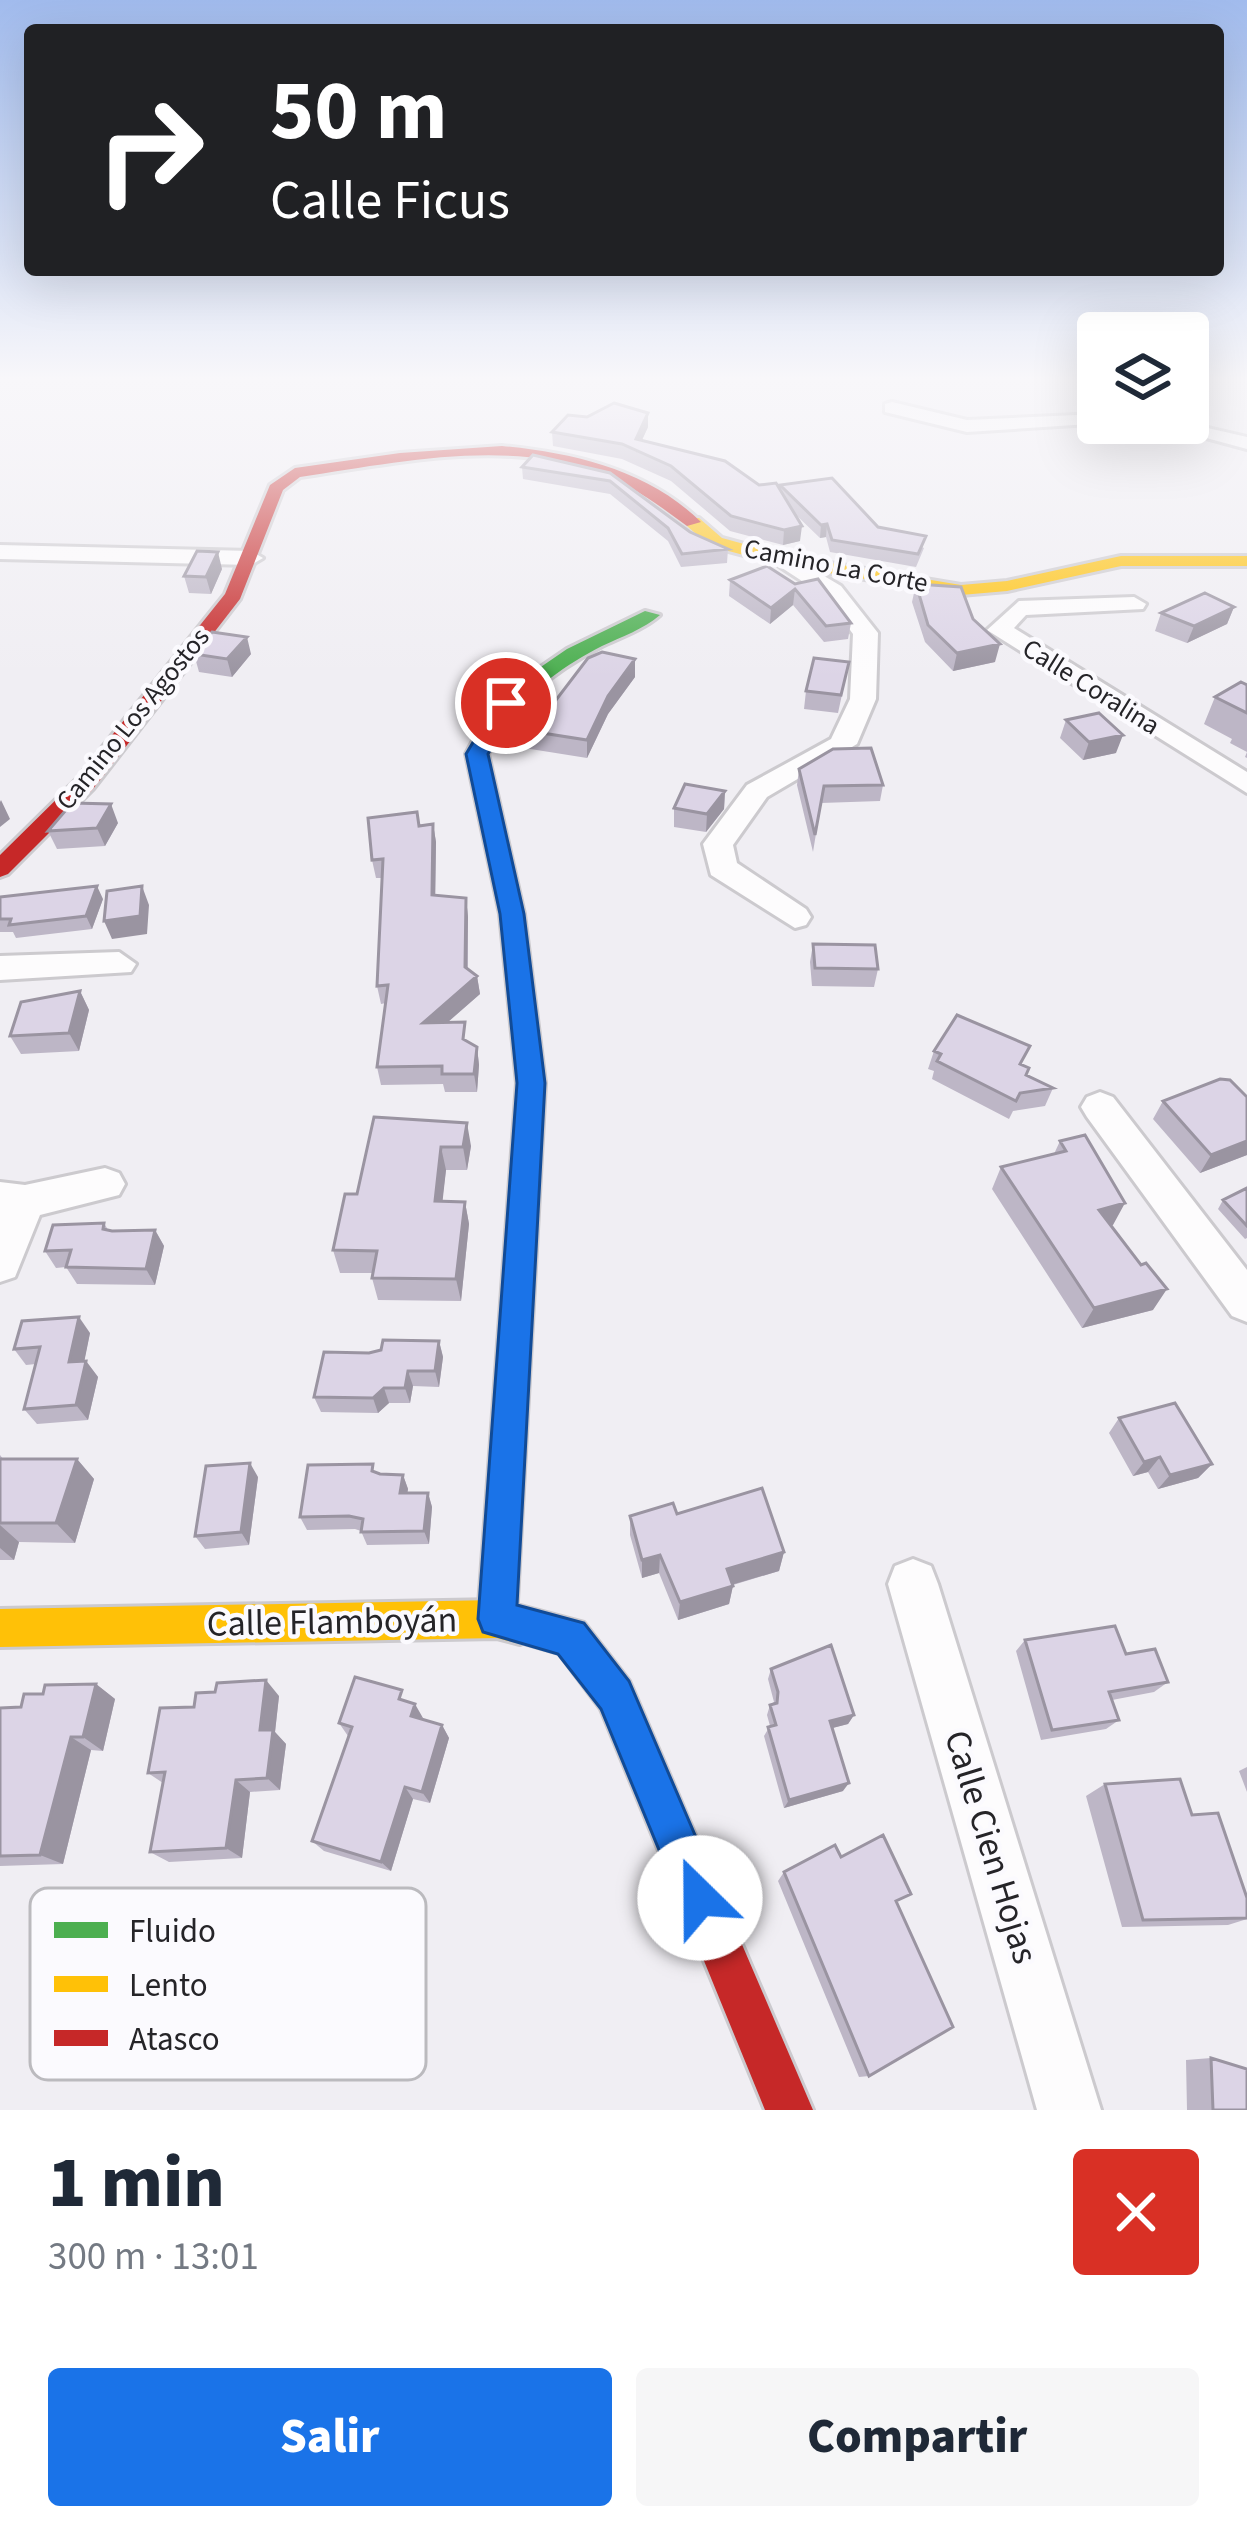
<!DOCTYPE html>
<html lang="es">
<meta charset="utf-8">
<style>
:root{--surface:#fff;--page:#f6f6f7;--text:#1f2937;--muted:#747a83;--accent:#1a73e8}
body{margin:0;font-family:"Source Sans 3",sans-serif;background:var(--page);color:var(--text);height:100vh;display:flex;flex-direction:column;font-size:45px;white-space:nowrap}
*{box-sizing:border-box;margin:0}
p{font-size:39px;color:var(--muted)}
.icon{flex:none;width:66px;height:66px;fill:none;stroke:currentColor;stroke-width:2;stroke-linecap:round;stroke-linejoin:round}
.map{position:relative;height:2110px;overflow:hidden}
.drawer{display:flex;flex-direction:column;background:var(--surface);flex:1}
.drawer>*{flex:none}
.guide{position:absolute;left:24px;top:24px;width:1200px;height:252px;border-radius:12px;box-shadow:0 12px 48px #0002;background:#202124;color:#fff;overflow:hidden}
.controls{position:absolute;left:1077px;top:312px;display:grid;gap:24px}
.controls a{display:grid;place-items:center;width:132px;height:132px;border-radius:12px;background:var(--surface);box-shadow:0 12px 48px #0002;font-size:60px}
.pin{position:absolute;display:grid;place-items:center;width:102px;height:102px;color:#fff;margin:-51px;border:6px solid #fff;border-radius:50%;box-shadow:0 3px 12px #0007}
.me{position:absolute;width:132px;margin:-66px;rotate:337deg;stroke-linejoin:round;filter:drop-shadow(0 0 9px #0008)}
.turn{display:flex;align-items:center;gap:42px;height:252px;padding:0 48px;font-size:54px}
.turn .icon{width:156px;height:156px;stroke-width:2.5}
.turn b{display:block;font-size:84px;line-height:102px}
.round{display:grid;place-items:center;flex:none;width:126px;height:126px;border-radius:12px;background:var(--page)}
.summary{display:flex;align-items:center;justify-content:space-between;height:204px;padding:0 48px}
h1{font-size:72px;font-weight:800;line-height:90px}
.action{display:flex;gap:24px;margin-top:auto;padding:24px 48px}
.action a{flex:1;height:138px;border-radius:12px;background:var(--accent);color:#fff;font-size:48px;font-weight:800;line-height:138px;text-align:center}
.action a+a{background:var(--page);color:var(--text)}
.map>svg:first-child{display:block}
.lines{fill:none;stroke-linecap:round;stroke-linejoin:round}
.street-casing{stroke:#cccace;stroke-width:6}
.fast-casing{stroke:#cccace;stroke-width:6}
.slow-casing{stroke:#cccace;stroke-width:6}
.jam-casing{stroke:#cccace;stroke-width:6}
.street{fill:#fdfcfd;fill-rule:evenodd}
.fast{fill:#4caf50;fill-rule:evenodd}
.slow{fill:#ffc107;fill-rule:evenodd}
.jam{fill:#c62828;fill-rule:evenodd}
.wall{fill:#bdb6c6}
.shaded-wall{fill:#9a94a1}
.building{fill:#dcd4e6;stroke:#9a94a1;stroke-width:3}
.route{fill:#1a73e8;stroke:#114b97;stroke-width:3}
.labels{text-anchor:middle;dominant-baseline:central;stroke-width:9;stroke-linejoin:round;paint-order:stroke}
.far-street-label{font-size:27px;fill:#252428;stroke:#fbfafe}
.near-street-label{font-size:36px;fill:#252428;stroke:#fbfafe}
.key{fill:#fbfafe;stroke:#bbbabe;stroke-width:3}
.key-label{font-size:33px;fill:#252428}
</style>
<div class="map">
<svg width="1247" height="2110" viewBox="0 0 1247 2110">
<rect width="100%" height="100%" fill="#f0eef3"/>
<g class="lines">
<defs>
<path id="street" d="M892 402 967 420 1098 414V423H1106L967 432 885 412V404Z
M1151 423H1186L1247 437V449Z
M0 545 251 551 263 558 251 565 0 559Z
M787 554 841 586 878 633 876 699 857 744 767 797 733 845 737 863 806 909 811 917 806 925 795 928 711 875 703 844 747 785 831 739 850 699 853 634 825 596 779 566 775 561Z
M1134 597 1146 604 1143 609 1026 615 1014 628 1247 772V793L987 630 1019 601Z
M119 952 136 964 131 972 0 980V956Z
M1100 1092 1113 1097 1247 1270V1322L1232 1316 1087 1117 1081 1107 1087 1097Z
M105 1168 119 1173 125 1184 119 1195 40 1215 15 1277 0 1282V1182L25 1185Z
M913 1559 931 1566 938 1584 1101 2110H1037L888 1584 895 1566Z"/>
<path id="fast" d="M645 611 660 615C644 629 621 637 602 646 554 671 510 704 488 754L524 914 545 1083 516 1619 510 1632 497 1638 484 1632 478 1619 517 1083 500 914 466 754 482 724 519 682 567 649Z"/>
<path id="slow" d="M687 518H699L722 538 788 556 961 585 1007 581 1121 556H1247V566H1121L1007 591 961 595 781 565 710 546 687 526Z
M497 1600 533 1612 539 1625 533 1638 520 1644 497 1638 0 1647V1609Z"/>
<path id="jam" d="M502 446C574 453 648 470 701 522L687 526C657 504 628 482 592 470 498 440 395 463 300 477L283 490 240 599 93 789 8 874 0 877V855L77 779 225 594 270 485 295 468 400 453Z
M520 1606 584 1623 629 1681 813 2110H765L601 1709 559 1653 507 1638 501 1625 507 1612Z"/>
</defs>
<!-- street casing -->
<use href="#street" class="street-casing"/>
<!-- fast casing -->
<use href="#fast" class="fast-casing"/>
<!-- slow casing -->
<use href="#slow" class="slow-casing"/>
<!-- jam casing -->
<use href="#jam" class="jam-casing"/>
<!-- street -->
<use href="#street" class="street"/>
<!-- fast -->
<use href="#fast" class="fast"/>
<!-- slow -->
<use href="#slow" class="slow"/>
<!-- jam -->
<use href="#jam" class="jam"/>
</g>
<!-- wall -->
<path class="wall" d="M648 413V427L642 440 759 485 779 489 780 485 924 548 916 567 830 552 826 537 820 538 793 512 800 541 783 545 730 531 671 481 622 459 553 446 552 432 587 417Z
M522 467 610 473 690 532 728 549 727 563 681 567 668 541 610 494 523 479Z
M767 566 851 623 848 639 824 642 793 605 770 624 729 596 730 580Z
M222 569 211 594 189 593 184 576Z
M916 584 973 619 995 662 953 671 925 642 912 602Z
M1234 607 1227 624 1187 643 1155 631 1161 613Z
M194 654H251L232 677 199 672Z
M635 659V677L608 714 587 758 518 747 517 729Z
M849 662 838 713 804 709 806 691Z
M1247 685V758L1245 757 1247 752 1230 743 1232 739 1204 724 1215 697Z
M1066 720 1116 753 1083 760 1060 738Z
M799 769 883 785 880 801 821 803 813 852 797 785Z
M725 791 724 809 706 832 674 827V808Z
M118 823 105 846 57 849 48 831Z
M433 824 436 842 435 895 466 898 468 917V969L477 976 480 994 447 1023 467 1041 477 1047 479 1065 477 1092H445L443 1084 381 1085 377 1067 386 1003 381 1004 377 986 383 878H376L372 860 419 826Z
M0 897 103 899 92 929 16 938 13 932H0Z
M813 944 878 969 874 987 812 986 810 962Z
M80 991 89 1010 79 1051 21 1054 10 1036Z
M934 1051 1022 1065 1026 1075 1053 1088 1045 1106 1013 1111 1009 1119 932 1079 934 1071 928 1069Z
M1247 1097V1155L1200 1173 1153 1119 1163 1101Z
M374 1117 471 1146 467 1170H446L442 1201 465 1202 469 1224 461 1301 378 1300 372 1278 373 1273H340L333 1250 357 1194Z
M1060 1141 1113 1225H1111L1153 1310 1082 1328 992 1189 1001 1167 1054 1154Z
M1247 1188V1238L1245 1239 1218 1209 1223 1200Z
M104 1223 108 1230 112 1231 155 1230 164 1246 155 1285 77 1284 66 1267 56 1268 45 1251Z
M90 1333 84 1361H86L98 1377 88 1420 37 1424 24 1409 36 1364 26 1365 14 1349Z
M439 1341 443 1357 439 1387 413 1386 410 1403H389L378 1413 321 1412 314 1397 369 1353Z
M1119 1418 1212 1464 1198 1478 1158 1489 1148 1472 1133 1476 1109 1433Z
M0 1455 3 1459H77L94 1479 75 1543 19 1542 14 1560H0Z
M376 1473 403 1475 408 1489 407 1493H428L432 1507 429 1544 367 1545 361 1531 355 1529 307 1530 300 1517Z
M258 1477 249 1545 205 1549 195 1536Z
M677 1514 784 1552 779 1571 733 1585 729 1604 678 1620 659 1573 642 1578 630 1535V1516Z
M1025 1640 1126 1654 1168 1682 1154 1692 1112 1700 1119 1720 1106 1729 1041 1740 1016 1651Z
M771 1669 854 1715 848 1724 832 1728 843 1791 784 1808 764 1736 770 1726 767 1715 770 1705 774 1702 768 1679Z
M96 1684 115 1699 103 1751 91 1750 63 1864 0 1866V1708L21 1707 43 1694Z
M279 1696 275 1732 286 1744 280 1790 250 1792 242 1858 169 1862 150 1852 163 1783 148 1773Z
M408 1702 423 1719 442 1725 449 1738 430 1803 413 1799 391 1871 324 1851 312 1841 348 1736 339 1723Z
M1247 1767V1792L1239 1771Z
M1105 1784 1192 1815 1247 1898V1919L1228 1925 1122 1927 1086 1796Z
M841 1857 897 1903 869 2076 859 2077 778 1881 784 1872Z
M1211 2058 1247 2110H1187L1186 2060Z"/>
<!-- shaded-wall -->
<path class="shaded-wall" d="M648 413V427L636 453V439Z
M827 524 826 537 820 538 821 525Z
M802 526 800 541 783 545 784 530Z
M218 552 222 569 211 594 206 577Z
M795 589 793 605 770 624 771 608Z
M1234 607 1227 624 1187 643 1194 626Z
M247 637 251 654 232 677 227 659Z
M1000 644 995 662 953 671 957 653Z
M635 659V677L608 714 587 758V740L608 696Z
M1123 735 1116 753 1083 760 1089 742Z
M725 791 724 809 706 832 707 814Z
M1 800 10 819 0 827V802Z
M111 804 118 823 105 846 97 828Z
M433 824 436 842 435 913 432 895Z
M97 886 103 899 92 929 86 916Z
M142 886 149 905 147 934 112 939 104 921Z
M466 898 468 917 467 984 477 976 480 994 426 1041 423 1023 465 967Z
M80 991 89 1010 79 1051 69 1033Z
M477 1047 479 1065 477 1092 474 1074Z
M467 1123 471 1146 467 1170 463 1147Z
M1247 1141V1155L1200 1173 1211 1155Z
M441 1147 446 1170 440 1224 435 1201Z
M465 1202 469 1224 461 1301 456 1279Z
M1125 1203 1113 1225 1087 1232 1099 1210Z
M155 1230 164 1246 155 1285 146 1269Z
M1167 1289 1153 1310 1082 1328 1094 1308Z
M79 1317 90 1333 81 1378 69 1362Z
M439 1341 443 1357 439 1387 435 1371Z
M86 1361 98 1377 88 1420 76 1405Z
M408 1371 413 1386 410 1403 405 1388Z
M384 1388 389 1403 378 1413 373 1398Z
M1160 1457 1148 1472 1133 1476 1144 1462Z
M77 1459 94 1479 75 1543 56 1523Z
M250 1463 258 1477 249 1545 241 1532Z
M1212 1464 1198 1478 1158 1489 1170 1475Z
M403 1475 408 1489 405 1507 400 1493Z
M428 1493 432 1507 429 1544 424 1531Z
M0 1525 19 1542 14 1560 0 1548Z
M784 1552 779 1571 724 1587 727 1569Z
M660 1555 659 1573 642 1578V1560Z
M733 1586 729 1604 678 1620 680 1602Z
M266 1680 279 1696 275 1732 286 1744 280 1790 267 1778 260 1730Z
M96 1684 115 1699 103 1751 83 1737Z
M415 1704 423 1718 411 1716Z
M854 1715 848 1724 825 1730 830 1721Z
M442 1725 449 1738 430 1803 422 1792Z
M71 1737 91 1750 63 1864 40 1855Z
M236 1780 250 1792 242 1858 226 1848Z
M849 1783 843 1791 784 1808 789 1800Z
M405 1787 413 1799 391 1871 381 1862Z"/>
<!-- building -->
<path class="building" d="M614 403 648 413 636 439 725 461 759 485 776 483 802 526 784 530 731 516 671 466 622 444 552 432 568 415 587 417Z
M533 455 610 473 690 532 728 549 682 554 668 528 610 481 522 467Z
M832 478 878 527 926 536 918 554 832 540 827 524 821 525 780 485Z
M197 551 218 552 206 577 184 576Z
M767 566 795 584 818 579 851 623 826 626 795 589 771 608 730 580Z
M916 584 961 587 973 619 1000 644 957 653 928 625Z
M1205 593 1234 607 1194 626 1161 613Z
M212 632 247 637 227 659 194 654Z
M602 652 635 659 608 696 587 740 517 729 531 705 550 708 588 658Z
M814 658 849 662 841 695 806 691Z
M1241 682 1247 685V713L1215 697Z
M1099 713 1123 735 1089 742 1066 720Z
M871 748 883 785 824 786 815 835 799 769 833 749Z
M685 784 725 791 707 814 674 808Z
M72 803 111 804 97 828 48 831Z
M417 812 419 826 433 824 432 895 466 898 465 967 477 976 423 1023 465 1022 463 1039 477 1047 474 1074H442V1066L377 1067 388 985 377 986 383 859 372 860 368 818Z
M97 886 86 916 9 925 11 919H0V897Z
M142 886 140 916 104 921 107 891Z
M813 944 875 945 878 969 815 968Z
M80 991 69 1033 10 1036 21 1002Z
M957 1015 1030 1046 1020 1064 1029 1068 1026 1075 1053 1088 1020 1093 1016 1101 937 1061 941 1054 934 1051Z
M1220 1079 1230 1080 1247 1097V1141L1211 1155 1163 1101Z
M374 1117 467 1123 463 1147H441L435 1201 465 1202 456 1279 372 1278 377 1251 333 1250 345 1194H357Z
M1085 1135 1125 1203 1099 1210 1141 1265 1146 1263 1167 1289 1094 1308 1001 1167 1066 1151 1060 1141Z
M1247 1188V1226L1223 1200Z
M104 1223 103 1229 112 1231 155 1230 146 1269 66 1267 71 1250 45 1251 53 1225Z
M79 1317 69 1362 86 1361 76 1405 24 1409 40 1347 14 1349 22 1321Z
M383 1340 439 1341 435 1371H408L405 1388H384L373 1398 314 1397 324 1352 369 1353 381 1350Z
M1175 1403 1212 1464 1170 1475 1160 1457 1144 1462 1119 1418Z
M0 1459H77L56 1523H0Z
M250 1463 241 1532 195 1536 206 1466Z
M373 1464 372 1471 380 1474 403 1475 400 1493H428L424 1531 361 1532 363 1519 349 1516 300 1517 308 1465Z
M762 1488 784 1552 727 1569 733 1586 680 1602 660 1555 642 1560 630 1516 673 1503 677 1514Z
M1115 1626 1126 1654 1155 1649 1168 1682 1109 1692 1119 1720 1052 1730 1025 1640Z
M831 1645 854 1715 830 1721 849 1783 789 1800 768 1727 776 1725 770 1705 777 1703 778 1692 771 1669Z
M355 1677 402 1690 399 1699 415 1704 411 1716 442 1725 422 1792 405 1787 381 1862 312 1841 352 1727 339 1723Z
M266 1680 260 1730H273L267 1778 236 1780 226 1848 150 1852 165 1772 148 1773 160 1708 194 1707 196 1693 215 1692 217 1683Z
M96 1684 83 1737H71L40 1855 0 1856V1708L21 1707 24 1694H43L45 1685Z
M1180 1779 1192 1815 1218 1813 1247 1898V1918L1143 1920 1105 1784Z
M883 1835 911 1894 896 1901 953 2027 869 2076 784 1872 835 1845 841 1857Z
M1211 2058 1247 2069V2110H1213Z"/>
<!-- sky -->
<linearGradient id="sky" x2="0" y2="1"><stop stop-color="#a1bbed"/><stop offset="0.56" stop-color="#f8f7fa"/><stop offset="1" stop-color="#f8f7fa" stop-opacity="0"/></linearGradient>
<rect width="1247" height="677" fill="url(#sky)"/>
<!-- route -->
<path class="route" d="M506 697 517 703 488 754 524 914 545 1083 517 1605 584 1623 629 1681 722 1898 716 1913 700 1919 685 1913 601 1709 558 1654 483 1632 478 1619 517 1083 500 914 466 754 499 699Z"/>
<g class="labels">
<!-- far-street labels -->
<g class="far-street-label">
<text transform="translate(836 566) rotate(11)">Camino La Corte</text>
<text transform="translate(1091 687) rotate(32)">Calle Coralina</text>
<text transform="translate(133 719) rotate(-51)">Camino Los Agostos</text>
</g>
<!-- near-street labels -->
<g class="near-street-label">
<text transform="translate(332 1622) rotate(-1)">Calle Flamboyán</text>
<text transform="translate(991 1847) rotate(73)">Calle Cien Hojas</text>
</g>
</g>
<!-- legend -->
<rect x="30" y="1888" width="396" height="192" rx="18" class="key"/>
<rect x="54" y="1922" width="54" height="16" fill="#4caf50"/>
<rect x="54" y="1976" width="54" height="16" fill="#ffc107"/>
<rect x="54" y="2030" width="54" height="16" fill="#c62828"/>
<g class="key-label">
<text x="129" y="1942">Fluido</text>
<text x="129" y="1996">Lento</text>
<text x="129" y="2050">Atasco</text>
</g>
</svg>
<div class="controls">
<a><svg class="icon" aria-label="layers" viewBox="0 0 24 24"><path d="M12 4l9 5-9 5-9-5zM3 14l9 5 9-5"/></svg></a>
</div>
<div class="pin" style="left:506px;top:703px;background:#d93025"><svg class="icon" aria-label="arrive" viewBox="0 0 24 24"><path d="M6 21V4h12l-3 4 3 4H6"/></svg></div>
<svg class="me" style="left:700px;top:1898px" viewBox="-20 -20 40 40"><circle r="19" fill="#fff"/><path d="M0-13L10 11 0 6-10 11z" fill="#1a73e8"/></svg>
<div class="guide">
<div class="turn"><svg class="icon" aria-label="right" viewBox="0 0 24 24"><path d="M7 20v-9h11M14 6l5 5-5 5"/></svg><div><b>50 m</b>Calle Ficus</div></div>
</div>
</div>
<section class="drawer">
<div class="summary"><div><h1>1 min</h1><p>300 m · 13:01</p></div><a class="round" style="background:#d93025;color:#fff"><svg class="icon" aria-label="close" viewBox="0 0 24 24"><path d="M6 6l12 12M18 6L6 18"/></svg></a></div>
<div class="action"><a>Salir</a><a>Compartir</a></div>
</section>
